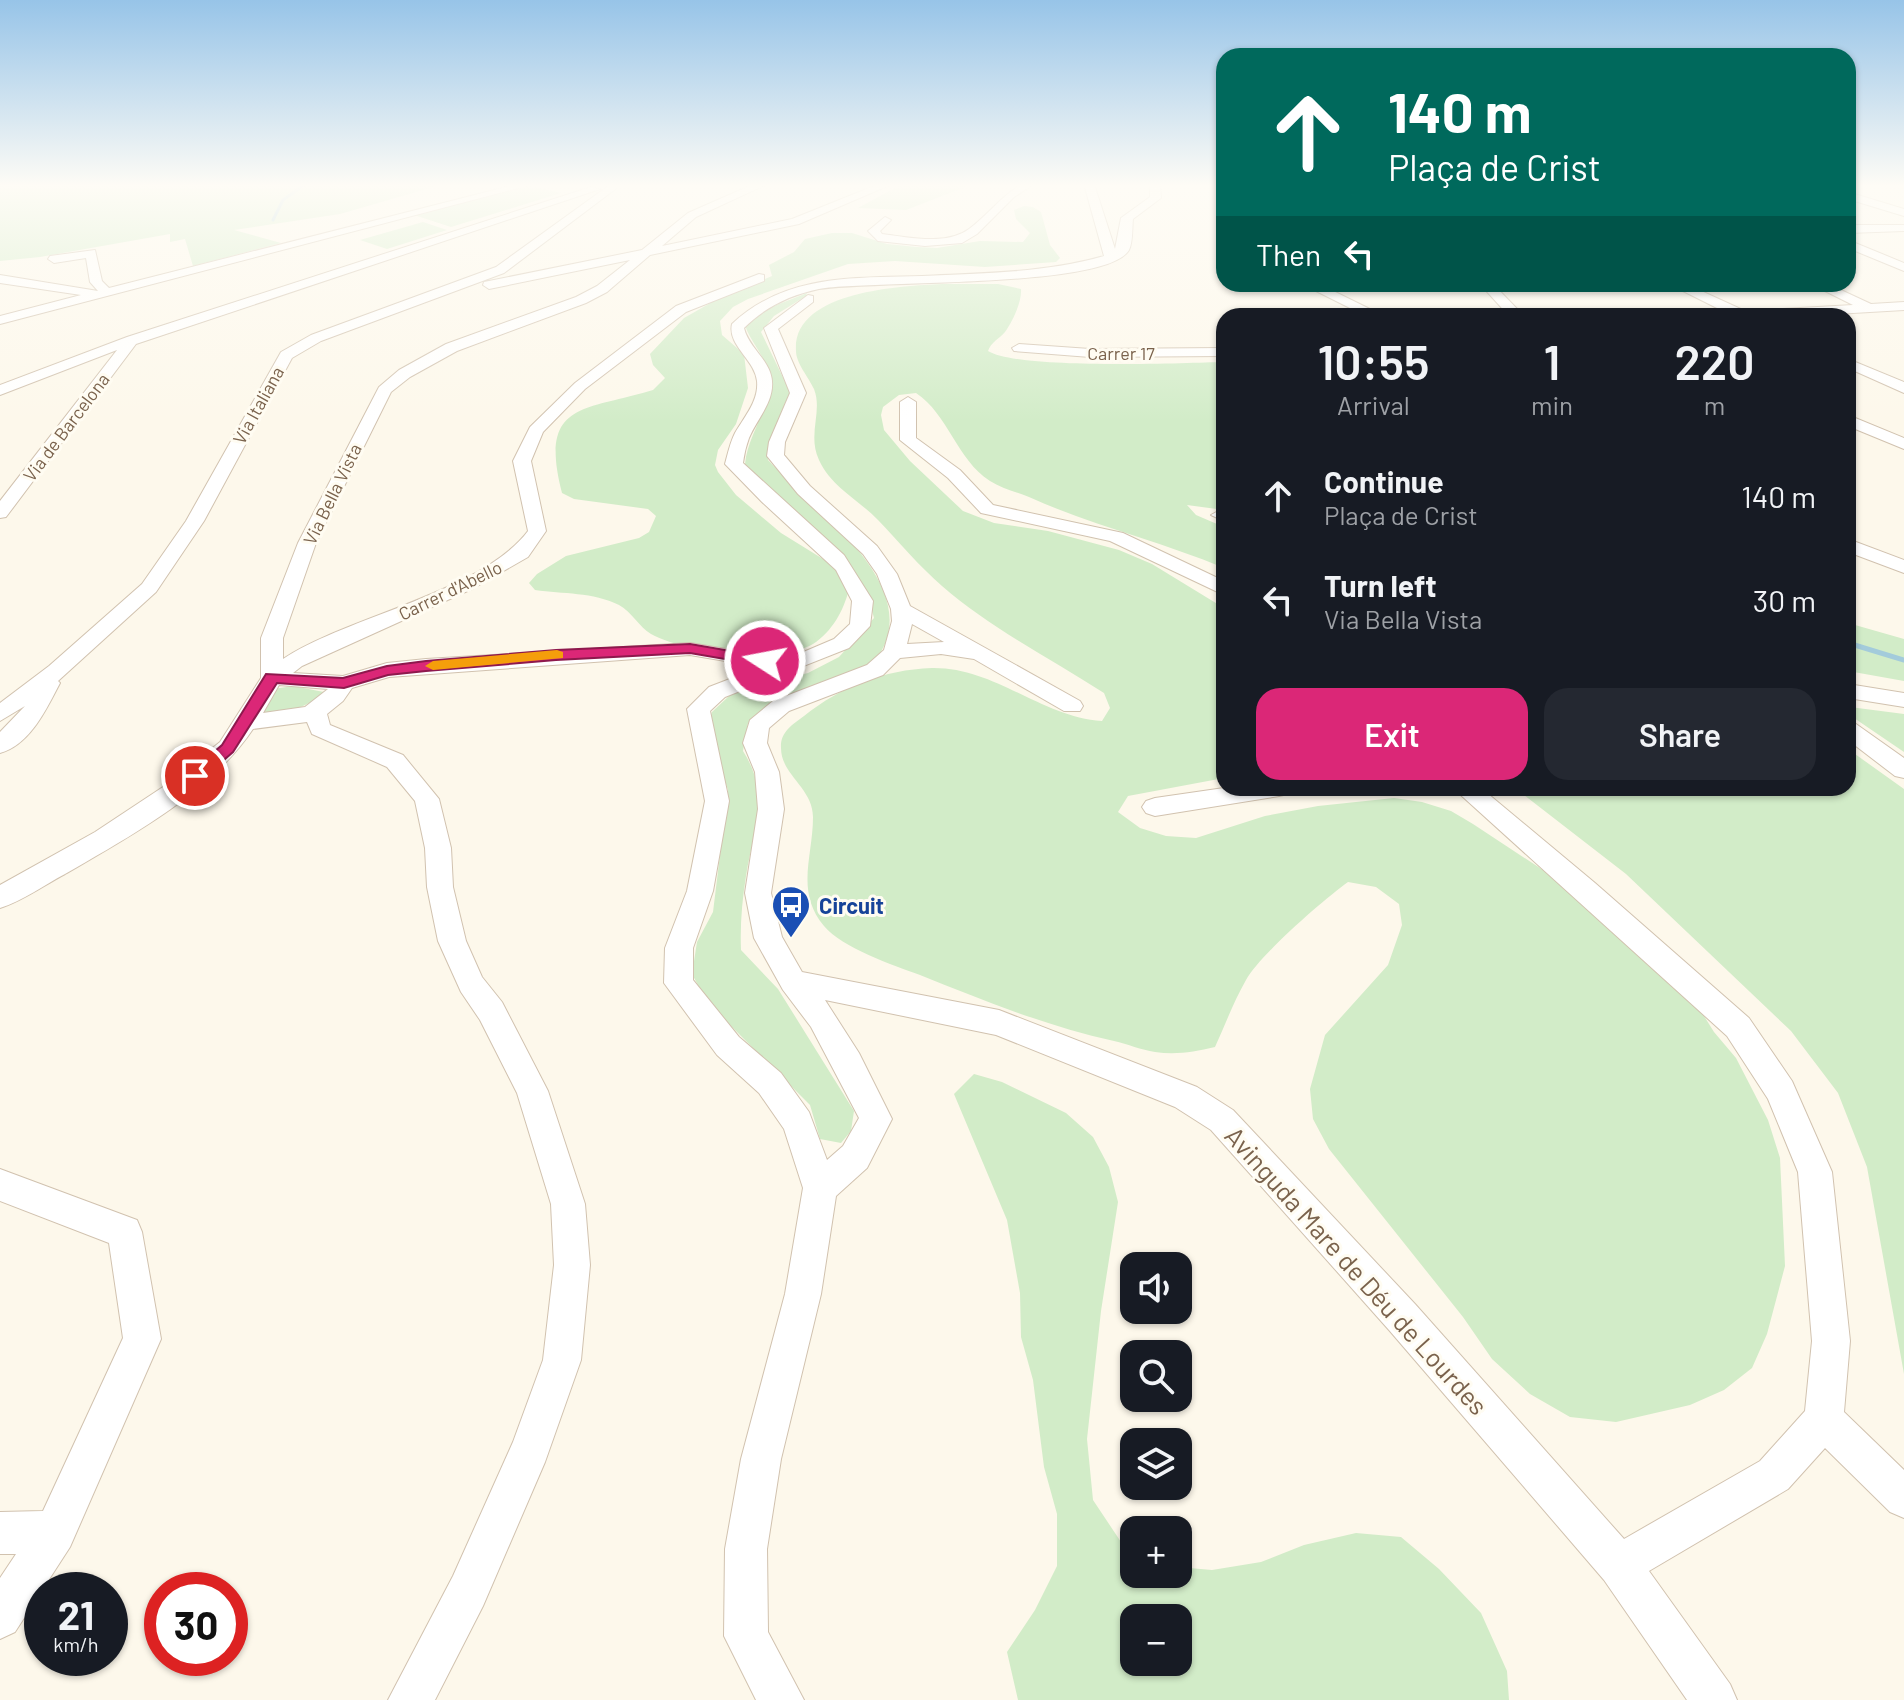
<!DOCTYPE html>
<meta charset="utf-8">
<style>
:root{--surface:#171b24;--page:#242831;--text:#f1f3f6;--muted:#9ea1a6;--accent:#db2777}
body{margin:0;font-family:Barlow,sans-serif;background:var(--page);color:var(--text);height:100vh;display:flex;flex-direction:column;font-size:30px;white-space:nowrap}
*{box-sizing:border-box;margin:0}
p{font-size:26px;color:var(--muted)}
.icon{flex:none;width:44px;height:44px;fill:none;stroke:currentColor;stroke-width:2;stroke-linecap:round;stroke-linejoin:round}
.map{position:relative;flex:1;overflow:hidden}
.side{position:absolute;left:1216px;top:308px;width:640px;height:488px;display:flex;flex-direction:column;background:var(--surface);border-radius:24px;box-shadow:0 2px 6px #0004}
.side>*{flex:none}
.banner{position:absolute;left:1216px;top:48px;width:640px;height:244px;border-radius:24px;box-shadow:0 2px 6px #0004;background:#00695c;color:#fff;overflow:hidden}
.fabs{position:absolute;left:1120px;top:1252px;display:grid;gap:16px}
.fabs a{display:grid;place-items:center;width:72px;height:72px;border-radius:16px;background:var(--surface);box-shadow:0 2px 6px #0004;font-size:40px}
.speed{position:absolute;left:24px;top:1572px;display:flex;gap:16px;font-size:40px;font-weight:700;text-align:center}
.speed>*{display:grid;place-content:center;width:104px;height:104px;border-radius:50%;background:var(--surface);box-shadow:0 2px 6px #0004;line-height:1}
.speed small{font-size:20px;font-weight:400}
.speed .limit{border:12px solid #d22;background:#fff;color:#111}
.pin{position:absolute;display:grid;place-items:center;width:68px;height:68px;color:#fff;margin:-34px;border:4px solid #fff;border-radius:50%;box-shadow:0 2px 8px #0007}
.me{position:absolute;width:88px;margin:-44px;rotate:281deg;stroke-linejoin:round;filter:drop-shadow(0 0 6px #0008)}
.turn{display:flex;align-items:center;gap:28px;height:168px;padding:0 40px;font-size:36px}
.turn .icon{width:104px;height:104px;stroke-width:2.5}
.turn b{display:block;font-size:56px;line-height:68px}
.then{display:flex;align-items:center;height:76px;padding:0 40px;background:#0003;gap:16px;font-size:30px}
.eta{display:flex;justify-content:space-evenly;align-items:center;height:136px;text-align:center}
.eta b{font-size:48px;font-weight:600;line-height:56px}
.cta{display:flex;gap:16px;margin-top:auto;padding:16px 40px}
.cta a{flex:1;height:92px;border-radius:24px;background:var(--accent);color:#fff;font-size:32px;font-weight:600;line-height:92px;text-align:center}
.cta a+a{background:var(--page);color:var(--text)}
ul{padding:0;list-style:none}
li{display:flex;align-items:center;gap:24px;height:104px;padding:0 40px}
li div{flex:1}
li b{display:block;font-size:30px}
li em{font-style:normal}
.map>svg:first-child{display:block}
.green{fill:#d2ecc8;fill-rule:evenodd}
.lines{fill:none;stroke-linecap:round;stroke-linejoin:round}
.stream-far1{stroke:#a3cbdb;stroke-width:3}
.stream{stroke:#a3cbdb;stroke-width:5}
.minor-casing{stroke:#d1c2af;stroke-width:2}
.minor{fill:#fff;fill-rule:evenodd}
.route{fill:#db2777;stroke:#8e194d;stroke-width:2}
.slow{fill:#f59e0b}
.labels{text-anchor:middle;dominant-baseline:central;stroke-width:6;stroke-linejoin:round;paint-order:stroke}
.far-street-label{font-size:18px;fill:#7a624c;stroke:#fffcf2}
.transit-label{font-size:22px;font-weight:bold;fill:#164399;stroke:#fffcf2;text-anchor:start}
.near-street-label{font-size:26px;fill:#7a624c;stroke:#fffcf2}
</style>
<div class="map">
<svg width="1904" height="1700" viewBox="0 0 1904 1700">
<rect width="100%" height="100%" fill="#fdf8eb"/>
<!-- green -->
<path class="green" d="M0 184H444L340 214 234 230 281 243 193 266 185 239 170 242V234L40 257 0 261Z
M902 184H973L906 210 858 208Z
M531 186 561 193 451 227 414 215Z
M1024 206 1033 207 1041 212 1050 245 1060 258 1056 262 985 267 895 261 848 264 748 299 733 307 720 321 722 335 744 354 748 388 736 424 718 450 715 465 718 472 736 495 781 533 836 567 849 589C844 610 832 632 813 644 783 663 681 652 651 634 639 627 632 612 619 605 593 592 563 594 535 590L529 583 537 574 566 556 639 538 649 532 656 516 648 509 574 499 562 493C538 401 585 411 653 390L665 378 653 365 650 354 684 318 714 301 772 276 769 265 794 252 805 239 832 233H852L887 244 917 247 937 248 980 241 1023 242 1030 233 1016 219 1014 210Z
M423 222 447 230 387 249 360 240Z
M942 284H998L1021 289C1022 301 1013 321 1005 332 999 339 991 342 988 351 1020 370 1180 363 1224 362V510L1187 505 1196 515 1224 527V568C1160 541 1093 526 1029 497 1016 492 1001 488 990 481 957 460 948 414 916 393L899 395 883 407 881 415 884 430 910 461 963 511 994 523 1048 531 1119 550 1152 564 1224 608V778L1128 796 1118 812 1140 828 1166 836 1196 838 1265 816 1318 806 1394 798 1422 802 1451 811 1473 824 1631 928 1694 1000 1714 1032 1736 1058 1768 1120 1780 1158 1785 1266 1767 1334 1752 1368 1724 1390 1690 1405 1616 1422 1570 1417 1530 1394 1492 1359 1463 1317 1329 1149 1313 1119 1310 1089 1325 1035 1388 965 1402 925 1399 904 1376 887 1348 882C1323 900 1260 955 1246 980 1234 1001 1225 1025 1215 1047 1194 1052 1176 1055 1155 1052 1141 1050 1128 1044 1114 1041 1046 1026 985 1001 920 975 893 965 842 948 824 926 795 891 813 857 813 817 813 788 781 775 781 748 780 732 793 724 804 716 842 686 883 670 932 668 995 667 1041 717 1102 721L1110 708 1104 693C1050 658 990 628 942 586 919 566 899 542 878 520 858 499 832 488 819 460 807 434 823 412 814 389 809 378 796 363 796 351 792 291 901 286 942 284Z
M807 293 806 296 774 316 761 332 790 392 767 450 768 460C808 505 910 573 886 641 883 649 877 661 869 666 861 671 849 673 840 677 805 690 777 698 748 723L743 751C772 797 753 830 746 876 742 901 740 925 741 950L778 989 854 1111 851 1131 841 1143 820 1139 810 1105 707 1002 692 974 697 942 713 912 728 790 708 730 712 712 729 696 753 686 808 673 839 657 874 618C862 563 829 543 789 509 773 496 759 480 745 464 748 434 770 410 769 379 769 359 749 342 744 322L756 313Z
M1848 623 1904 639V681L1848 671Z
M293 686 329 693 297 709 260 715 273 689Z
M1850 707 1904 714V752L1854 718Z
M1848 749 1904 789V1374L1867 1167 1838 1093 1791 1031 1626 874 1515 788H1848Z
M974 1074 1002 1082 1066 1113 1093 1137 1109 1167 1118 1202 1101 1311 1087 1439 1093 1500 1121 1542 1134 1549V1574H1178V1567L1212 1570 1261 1562 1304 1545 1356 1533 1401 1537 1439 1569 1481 1613 1507 1671 1509 1700H1018L1007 1652 1035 1610 1057 1566V1514L1044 1467 1033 1380 1021 1337 1020 1293 1007 1220 954 1094ZM1178 1618V1662H1134V1618Z"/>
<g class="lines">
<!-- stream-far1 -->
<path class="stream-far1" d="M273 220 283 200 305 184"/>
<!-- stream -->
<path class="stream" d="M1848 643 1904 660"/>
<defs>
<path id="minor" d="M518 184H534L0 324V316L81 295 0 283V275L98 291 90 282 86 258 54 263 48 259 50 256 95 250 102 281 109 288Z
M611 184H622L504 273 321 341 292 358 204 521 156 592 58 681 60 683C47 708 30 745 0 753V732L25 706 0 721V703L49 666 142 584 186 521 281 352 311 335 496 267Z
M754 184H767L696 217 662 246 792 219 879 184H892L799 224 650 255 607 292 586 303 457 351 410 377 391 392 316 543 283 638V659C348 616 481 593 528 531L513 461 530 427 575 383 676 306 759 274 764 275V281L686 312 585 389 543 432 531 461 546 531 528 557 472 589 302 666 293 673 343 676 387 663 426 659 690 643 787 659 834 639 850 624 852 601 836 570 762 502 725 464C728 453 730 443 735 433 744 417 759 401 757 381 755 360 727 345 732 324 785 274 854 278 922 276 983 273 1045 273 1104 256L1084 184H1094L1115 249 1121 218 1150 197V184H1160L1161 198 1133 219C1132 228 1133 242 1129 250 1107 289 871 280 819 289 790 295 765 307 744 328 748 345 764 356 770 372 779 397 758 417 749 438 746 446 744 455 743 463L844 555 873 601 870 626 849 648 725 697 710 711 729 801 713 891 693 948V980L739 1037 781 1073 809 1112 827 1160 843 1146 859 1118 811 1027 783 990 754 938 745 893 758 809 755 772 743 743 750 720 773 701 867 665 884 650 892 621 891 609 877 574 863 554 798 494 767 456 769 442 790 393 764 328 808 295 813 296V302L778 329 806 393 785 442 784 455 810 486 877 546 897 574 910 606 1080 701 1083 706 1080 711H1064L974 659 941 654 900 658 883 675 789 711 769 728 767 743 779 772 784 809 771 893 782 937 802 972 999 1010 1197 1087 1233 1110 1415 1304 1624 1539 1760 1461 1805 1411 1812 1341 1798 1172 1768 1099 1727 1036 1453 788H1481L1595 883 1749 1018 1792 1081 1832 1172 1850 1341 1844 1412 1904 1470V1518L1890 1512 1825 1448 1788 1489 1649 1571 1730 1684 1737 1700H1687L1604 1580 1389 1330 1211 1130 1175 1107 996 1035 825 1000 859 1053 892 1119 867 1168 836 1196 821 1294 781 1459 767 1549 768 1632 804 1700H756L724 1636 725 1549 741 1459 785 1294 803 1188 784 1129 759 1093 717 1055 664 983 665 948 687 891 705 801 687 709 709 687 761 667 690 655 389 677 352 688 343 701 327 714 330 725 403 755 439 799 451 848 453 887 466 941 482 977 502 1002 548 1091 585 1204 590 1265 581 1360 545 1462 483 1606 435 1700H388L453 1576 513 1442 543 1360 554 1265 551 1204 517 1093 480 1020 461 992 438 941 427 887 425 848 415 801 387 767 312 734 307 722 253 729C210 793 131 836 65 874 44 885 23 901 0 908V885L95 832 169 783 220 742 261 678V638L298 543 379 387 399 370 446 344 576 297 597 286 630 260 489 289 483 285 484 282 642 250 688 213ZM912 624 944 642 907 644ZM279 685 328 689 305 707 263 713Z
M1022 184H1034L1014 197 977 234 962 243 925 246 878 241 868 231 885 217 891 220 880 231 882 234C908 237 946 246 969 229 988 215 1001 196 1022 184Z
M591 187 600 189 136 344 6 517 0 518V501L117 350 0 395V385L127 337Z
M1848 192 1904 209V216L1848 199Z
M1848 225H1904V231L1848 233Z
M1848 240 1904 263V271L1848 248Z
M1302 284H1319L1384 316H1366Z
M1480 284H1493L1524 316H1509Z
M1669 284H1686L1745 311 1853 305 1811 284H1828L1871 304 1904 302V310L1802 316H1724L1727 313Z
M1019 344 1090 349 1224 348V356L1090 357 1014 351 1012 348Z
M1848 359 1904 382V393L1848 368Z
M908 397 916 402V438L960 470 993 505 1123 533 1224 581V595L1110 541 981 513 948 478 900 440V402Z
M1848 415 1904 438V449L1848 426Z
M1220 510 1224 511V521L1211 515Z
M1848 539 1904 560V573L1848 552Z
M1848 684 1904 693V707L1848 698Z
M1848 721 1856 724 1904 758V778L1895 776 1848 740Z
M1224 788H1291L1288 794 1279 796 1155 816 1146 813 1142 807 1146 801 1155 798Z
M0 1169 137 1220 142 1232 161 1339 70 1547 15 1632 0 1639V1578L16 1554H0V1512L43 1511 123 1338 109 1243 0 1201Z"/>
</defs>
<!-- minor casing -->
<use href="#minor" class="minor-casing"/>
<!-- minor -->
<use href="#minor" class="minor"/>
</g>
<!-- sky -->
<linearGradient id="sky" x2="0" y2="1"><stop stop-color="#97c4e8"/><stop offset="0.44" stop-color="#fefcf6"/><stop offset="1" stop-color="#fefcf6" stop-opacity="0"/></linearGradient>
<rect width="1904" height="422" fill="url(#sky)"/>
<!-- route -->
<path class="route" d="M690 644 765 657 773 661 765 666 690 653 556 660 426 671 388 675 344 688 277 683 233 752 201 780 195 782 186 776 222 745 266 674 343 678 387 666 426 661 556 650Z"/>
<!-- slow -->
<path class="slow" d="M557 650 563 652V658L433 670 425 666 433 661Z"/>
<!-- icons -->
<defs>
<symbol id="bus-pin" viewBox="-11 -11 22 30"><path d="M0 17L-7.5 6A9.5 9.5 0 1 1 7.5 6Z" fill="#1a4fb4" stroke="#fffcf2"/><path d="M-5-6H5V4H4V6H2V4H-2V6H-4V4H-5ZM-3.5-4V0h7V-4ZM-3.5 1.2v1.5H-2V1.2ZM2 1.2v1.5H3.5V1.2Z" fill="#fff"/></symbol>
</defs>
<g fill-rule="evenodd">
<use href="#bus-pin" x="769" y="883" width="44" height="60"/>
</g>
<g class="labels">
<!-- far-street labels -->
<g class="far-street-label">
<text x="1121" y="353">Carrer 17</text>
<text transform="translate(258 405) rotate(-61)">Via Italiana</text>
<text transform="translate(66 427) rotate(-53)">Via de Barcelona</text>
<text transform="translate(332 494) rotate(-64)">Via Bella Vista</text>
<text transform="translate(450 590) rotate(-26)">Carrer d'Abello</text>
</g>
<!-- transit labels -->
<g class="transit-label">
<text x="819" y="905">Circuit</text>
</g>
<!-- near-street labels -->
<g class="near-street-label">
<text transform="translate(1357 1270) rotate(48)">Avinguda Mare de Déu de Lourdes</text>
</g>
</g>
</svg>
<div class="fabs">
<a><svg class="icon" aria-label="sound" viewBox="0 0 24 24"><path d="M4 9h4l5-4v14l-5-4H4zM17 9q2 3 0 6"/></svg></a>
<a><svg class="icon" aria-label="search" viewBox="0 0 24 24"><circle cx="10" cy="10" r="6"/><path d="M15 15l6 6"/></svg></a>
<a><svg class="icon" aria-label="layers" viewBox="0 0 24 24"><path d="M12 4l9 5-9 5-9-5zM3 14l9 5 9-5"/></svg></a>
<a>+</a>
<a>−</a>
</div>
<div class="speed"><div>21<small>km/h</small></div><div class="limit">30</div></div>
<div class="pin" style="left:195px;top:776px;background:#d93025"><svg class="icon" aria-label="arrive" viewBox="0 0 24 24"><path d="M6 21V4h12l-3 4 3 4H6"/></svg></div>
<svg class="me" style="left:765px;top:661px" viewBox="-20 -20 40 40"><circle r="17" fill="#db2777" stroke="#fff" stroke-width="3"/><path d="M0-11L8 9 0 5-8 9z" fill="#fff"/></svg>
<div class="banner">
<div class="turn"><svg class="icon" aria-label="ahead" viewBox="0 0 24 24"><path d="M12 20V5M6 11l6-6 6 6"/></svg><div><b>140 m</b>Plaça de Crist</div></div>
<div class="then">Then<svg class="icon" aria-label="left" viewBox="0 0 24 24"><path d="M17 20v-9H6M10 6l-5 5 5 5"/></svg></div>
</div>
<section class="side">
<div class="eta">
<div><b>10:55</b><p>Arrival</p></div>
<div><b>1</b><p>min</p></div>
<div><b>220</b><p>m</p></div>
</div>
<ul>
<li><svg class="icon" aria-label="ahead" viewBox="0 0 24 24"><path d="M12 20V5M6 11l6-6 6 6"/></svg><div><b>Continue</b><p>Plaça de Crist</p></div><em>140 m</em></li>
<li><svg class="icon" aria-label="left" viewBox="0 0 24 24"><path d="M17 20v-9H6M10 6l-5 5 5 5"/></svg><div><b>Turn left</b><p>Via Bella Vista</p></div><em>30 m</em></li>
</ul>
<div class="cta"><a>Exit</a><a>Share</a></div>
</section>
</div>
